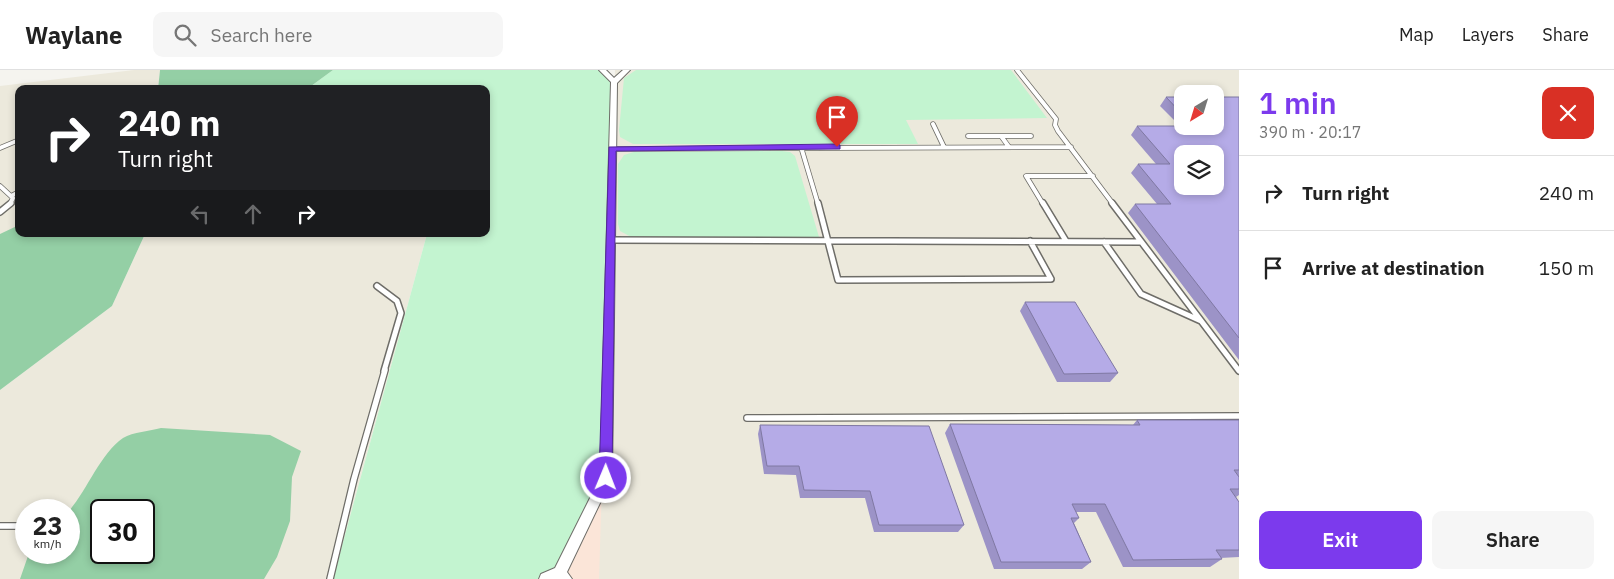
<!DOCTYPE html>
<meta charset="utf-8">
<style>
:root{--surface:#fff;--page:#f6f6f6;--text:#222;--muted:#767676;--line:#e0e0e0;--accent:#7c3aed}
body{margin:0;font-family:"IBM Plex Sans",sans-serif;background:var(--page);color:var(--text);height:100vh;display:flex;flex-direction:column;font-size:19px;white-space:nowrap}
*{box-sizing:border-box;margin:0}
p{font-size:16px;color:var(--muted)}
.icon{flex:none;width:28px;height:28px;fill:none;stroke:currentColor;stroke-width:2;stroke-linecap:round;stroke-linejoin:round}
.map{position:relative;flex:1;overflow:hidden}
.side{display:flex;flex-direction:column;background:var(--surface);width:375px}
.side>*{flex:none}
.hud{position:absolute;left:15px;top:15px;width:475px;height:152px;border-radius:10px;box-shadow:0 2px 8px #0003;background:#202124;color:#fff;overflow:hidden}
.needle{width:32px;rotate:218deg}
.controls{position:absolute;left:1174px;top:15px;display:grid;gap:10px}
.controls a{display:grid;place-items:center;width:50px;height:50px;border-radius:10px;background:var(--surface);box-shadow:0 2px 8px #0003;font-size:25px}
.speed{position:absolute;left:15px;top:429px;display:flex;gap:10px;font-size:25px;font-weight:700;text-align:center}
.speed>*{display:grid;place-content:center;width:65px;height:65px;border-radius:50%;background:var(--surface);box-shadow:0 2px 8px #0003;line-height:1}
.speed small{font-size:12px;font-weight:400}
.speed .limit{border:2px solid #111;border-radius:8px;background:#fff;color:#111}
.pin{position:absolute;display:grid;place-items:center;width:42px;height:42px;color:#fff;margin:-51px -21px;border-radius:50% 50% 50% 0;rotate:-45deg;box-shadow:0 0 5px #0007}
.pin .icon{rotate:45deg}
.me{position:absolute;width:55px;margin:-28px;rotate:1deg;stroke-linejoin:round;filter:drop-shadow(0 0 4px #0008)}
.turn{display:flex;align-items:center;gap:18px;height:105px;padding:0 20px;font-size:22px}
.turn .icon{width:65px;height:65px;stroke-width:2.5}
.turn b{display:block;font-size:35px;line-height:42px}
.lanes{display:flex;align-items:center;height:48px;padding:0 20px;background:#0003;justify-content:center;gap:25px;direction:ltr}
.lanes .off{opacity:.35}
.round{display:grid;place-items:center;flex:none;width:52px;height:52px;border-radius:10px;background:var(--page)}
.head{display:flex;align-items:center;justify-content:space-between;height:85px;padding:0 20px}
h1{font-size:30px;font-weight:600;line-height:38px;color:var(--accent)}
.primary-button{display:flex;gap:10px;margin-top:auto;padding:10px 20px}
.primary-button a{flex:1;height:58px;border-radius:10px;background:var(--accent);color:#fff;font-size:20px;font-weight:600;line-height:58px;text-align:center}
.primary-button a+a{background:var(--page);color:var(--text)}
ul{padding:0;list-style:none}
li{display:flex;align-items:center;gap:15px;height:75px;padding:0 20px;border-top:1px solid var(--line)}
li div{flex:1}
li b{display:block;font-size:19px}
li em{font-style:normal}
header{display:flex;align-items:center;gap:30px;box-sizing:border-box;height:70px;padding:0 25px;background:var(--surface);border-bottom:1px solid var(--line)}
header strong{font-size:24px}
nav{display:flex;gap:28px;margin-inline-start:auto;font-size:18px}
.search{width:350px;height:45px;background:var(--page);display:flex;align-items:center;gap:12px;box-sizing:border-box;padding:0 18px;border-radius:10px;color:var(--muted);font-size:19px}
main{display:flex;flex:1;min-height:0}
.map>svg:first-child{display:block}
.commercial{fill:#fbe5d8}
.built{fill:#ece9dc;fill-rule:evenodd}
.green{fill:#c3f4d0}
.forest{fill:#94cfa5;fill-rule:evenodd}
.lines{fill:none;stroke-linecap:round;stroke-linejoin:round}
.lane-far2-casing{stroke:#6e6d68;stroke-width:5.5}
.lane-far1-casing{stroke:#6e6d68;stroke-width:8}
.lane-casing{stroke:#6e6d68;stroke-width:8}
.street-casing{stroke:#6e6d68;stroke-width:2}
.lane-far2{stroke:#fff;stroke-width:4}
.lane-far1{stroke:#fff;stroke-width:5}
.lane{stroke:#fff;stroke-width:5.5}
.street{fill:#fff;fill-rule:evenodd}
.wall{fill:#9c93c7}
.building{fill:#b5abe7;stroke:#7f78a2;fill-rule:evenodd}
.route{fill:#7c3aed;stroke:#51269a}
</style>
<header>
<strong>Waylane</strong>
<div class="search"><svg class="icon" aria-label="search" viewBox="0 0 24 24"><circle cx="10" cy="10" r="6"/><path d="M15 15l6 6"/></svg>Search here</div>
<nav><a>Map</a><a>Layers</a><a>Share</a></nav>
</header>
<main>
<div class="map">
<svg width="1239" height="509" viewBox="0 0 1239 509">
<rect width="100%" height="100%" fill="#f5f4ef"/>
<!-- commercial -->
<path class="commercial" d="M606 408 602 509H546Z"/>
<!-- built -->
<path class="built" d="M134 0H160L158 19H19V164L0 266V16Z
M615 0H1239V509H599ZM1182 24H1215V56H1182ZM1182 84H1215V116H1182Z
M145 164H427L333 509H0V320L112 236ZM26 440H69V482H26ZM101 440H144V482H101Z"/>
<!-- green -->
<path class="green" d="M333 0H602L614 12 606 408 560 503 546 509H333L427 164H486V19H307Z
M636 0H1011L1047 48 906 50 918 74H633L620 67 619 60 624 8Z
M782 81 790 82 795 86 819 167 633 168 620 161 618 154V94L624 85 634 82Z"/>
<!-- forest -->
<path class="forest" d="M160 0H333L307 19H158Z
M19 155V164H145L112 236 0 320V164Z
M161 358 270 365 301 381 292 407 290 451 277 487 264 509H20L28 486 31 483 69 482V441C87 420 101 383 123 368 133 362 150 361 161 358ZM101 440H144V482H101Z"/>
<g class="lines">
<defs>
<path id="lane-far2" d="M1017 0 1056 49 1055 55 1058 61 1113 134
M933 54 944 77
M968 66H1001L1009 77
M1001 66H1031
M801 77 818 134
M0 78 19 70
M612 79 1071 77
M0 116 13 128 10 134
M11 126 19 122
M1043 134 1026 106H1093"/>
<path id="lane-far1" d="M818 133 838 210 1051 209 1030 171
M1043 133 1066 171
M1112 133 1239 301
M0 142 11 133
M610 170 1141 172
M1104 172 1141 224 1201 251
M377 216 397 231 401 243 384 301"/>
<path id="lane" d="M747 348 1239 346
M0 456H22
M330 509 354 409 385 300"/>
<path id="street" d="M599 0H606L614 8 623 0H630L617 13 612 408 567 502 572 509H539L541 504 555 498 600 408 611 12Z"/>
</defs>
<!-- lane-far2 casing -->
<use href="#lane-far2" class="lane-far2-casing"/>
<!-- lane-far1 casing -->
<use href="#lane-far1" class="lane-far1-casing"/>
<!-- lane casing -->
<use href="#lane" class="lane-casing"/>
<!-- street casing -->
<use href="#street" class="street-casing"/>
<!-- lane-far2 -->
<use href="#lane-far2" class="lane-far2"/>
<!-- lane-far1 -->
<use href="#lane-far1" class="lane-far1"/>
<!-- lane -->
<use href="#lane" class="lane"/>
<!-- street -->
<use href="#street" class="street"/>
</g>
<!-- wall -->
<path class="wall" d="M1166 27H1182V56H1215L1239 27V290L1128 143 1135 134H1157L1131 103 1138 94H1156L1131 65 1137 56H1180L1160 36Z
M1025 232 1118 303 1110 312H1057L1020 241Z
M1137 350H1239V425L1236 427 1239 432V487L1220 488 1222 489 1210 497H1123L1096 442H1076L1079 448 1074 453 1091 492 1082 499H994L945 363 950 354 1133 355Z
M760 355 964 455 958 462H874L865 428H800L796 405 764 404 758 364Z"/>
<!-- building -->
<path class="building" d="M1166 27H1182V44Z
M1215 27H1239V268L1135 134H1171L1138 94H1170L1137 56H1215ZM1182 84H1215V116H1182Z
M1025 232H1075L1118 303 1064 304Z
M1137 350H1239V400H1234L1239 407V419H1230L1239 432V480H1216L1222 489 1133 490 1105 434H1072L1079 448H1071L1091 492H1001L950 354 1140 355Z
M760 355 929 356 964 455H879L870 421 804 420 799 396H767Z"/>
<!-- route -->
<path class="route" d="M837 74 840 75V79L616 81 612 408 610 412 606 414 601 412 599 408 609 77Z"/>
</svg>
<div class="controls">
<a><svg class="needle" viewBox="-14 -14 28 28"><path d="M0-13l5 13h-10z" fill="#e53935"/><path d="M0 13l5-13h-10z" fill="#767676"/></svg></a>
<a><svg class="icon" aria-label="layers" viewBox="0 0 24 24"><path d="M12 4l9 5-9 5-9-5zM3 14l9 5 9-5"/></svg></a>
</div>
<div class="speed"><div>23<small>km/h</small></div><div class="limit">30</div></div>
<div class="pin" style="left:837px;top:77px;background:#d93025"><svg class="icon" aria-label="arrive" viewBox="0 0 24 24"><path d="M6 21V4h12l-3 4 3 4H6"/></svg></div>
<svg class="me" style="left:606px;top:408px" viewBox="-20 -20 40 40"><circle r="17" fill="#7c3aed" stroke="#fff" stroke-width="3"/><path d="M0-11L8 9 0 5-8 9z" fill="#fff"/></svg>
<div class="hud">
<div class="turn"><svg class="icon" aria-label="right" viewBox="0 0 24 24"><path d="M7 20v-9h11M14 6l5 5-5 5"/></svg><div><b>240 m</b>Turn right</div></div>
<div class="lanes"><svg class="icon off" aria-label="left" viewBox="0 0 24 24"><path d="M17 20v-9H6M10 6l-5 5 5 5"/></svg><svg class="icon off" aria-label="ahead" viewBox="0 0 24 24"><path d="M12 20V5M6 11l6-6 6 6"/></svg><svg class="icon" aria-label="right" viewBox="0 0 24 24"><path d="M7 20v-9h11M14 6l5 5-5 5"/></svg></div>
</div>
</div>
<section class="side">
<div class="head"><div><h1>1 min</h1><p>390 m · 20:17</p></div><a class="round" style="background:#d93025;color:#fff"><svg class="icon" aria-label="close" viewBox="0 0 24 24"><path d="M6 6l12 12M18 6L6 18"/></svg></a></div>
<ul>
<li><svg class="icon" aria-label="right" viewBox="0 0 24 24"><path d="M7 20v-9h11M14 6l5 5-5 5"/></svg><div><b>Turn right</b></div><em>240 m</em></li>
<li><svg class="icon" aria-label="arrive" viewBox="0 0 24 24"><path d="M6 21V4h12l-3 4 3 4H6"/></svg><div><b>Arrive at destination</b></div><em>150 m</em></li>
</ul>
<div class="primary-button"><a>Exit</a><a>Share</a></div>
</section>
</main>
